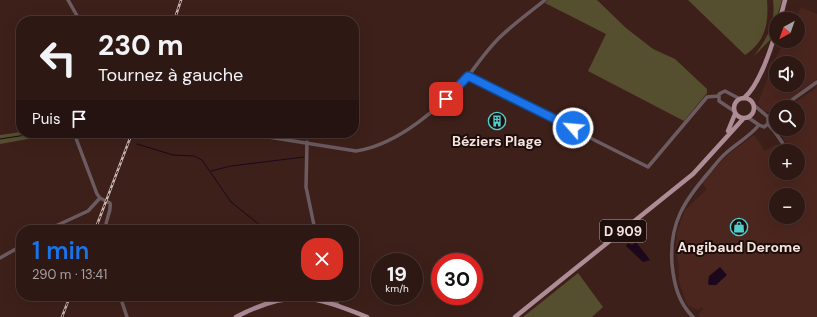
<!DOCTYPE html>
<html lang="fr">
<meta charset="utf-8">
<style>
:root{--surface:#2e1814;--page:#36211d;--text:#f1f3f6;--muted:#a7a0a0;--line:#493734;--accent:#1a73e8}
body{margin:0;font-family:"DM Sans",sans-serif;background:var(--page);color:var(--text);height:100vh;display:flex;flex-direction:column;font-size:15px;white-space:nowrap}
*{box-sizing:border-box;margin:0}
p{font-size:13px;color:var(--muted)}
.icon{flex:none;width:22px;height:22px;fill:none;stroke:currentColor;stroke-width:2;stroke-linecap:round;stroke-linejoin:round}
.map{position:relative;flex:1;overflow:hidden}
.side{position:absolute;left:16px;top:225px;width:343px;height:76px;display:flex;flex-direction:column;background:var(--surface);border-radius:16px;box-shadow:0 4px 16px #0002,0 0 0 1px var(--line)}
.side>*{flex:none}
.hud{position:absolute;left:16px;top:16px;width:343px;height:122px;border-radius:16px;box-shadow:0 4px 16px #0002,0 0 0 1px var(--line);background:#2e1814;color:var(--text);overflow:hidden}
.needle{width:26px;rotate:220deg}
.fabs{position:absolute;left:769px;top:12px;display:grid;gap:8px}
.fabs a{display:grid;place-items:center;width:36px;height:36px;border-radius:50%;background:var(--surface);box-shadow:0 4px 16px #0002,0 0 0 1px var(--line);font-size:20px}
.speed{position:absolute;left:371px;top:253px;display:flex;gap:8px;font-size:20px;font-weight:700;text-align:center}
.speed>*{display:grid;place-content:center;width:52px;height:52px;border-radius:50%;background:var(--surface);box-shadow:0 4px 16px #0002,0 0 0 1px var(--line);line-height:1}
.speed small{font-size:10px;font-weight:400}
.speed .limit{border:6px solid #d22;background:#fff;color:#111}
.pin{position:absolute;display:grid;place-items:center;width:34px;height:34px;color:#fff;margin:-17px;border-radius:8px;box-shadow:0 2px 6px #0006}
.me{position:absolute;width:44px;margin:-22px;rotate:297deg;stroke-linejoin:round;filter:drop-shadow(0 0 3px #0008)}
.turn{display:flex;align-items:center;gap:14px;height:84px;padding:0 16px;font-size:18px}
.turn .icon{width:52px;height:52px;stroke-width:2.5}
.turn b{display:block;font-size:28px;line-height:34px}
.then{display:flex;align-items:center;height:38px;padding:0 16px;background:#0003;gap:8px;font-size:15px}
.round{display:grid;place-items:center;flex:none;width:42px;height:42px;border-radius:16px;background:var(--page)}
.headline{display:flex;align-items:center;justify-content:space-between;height:68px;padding:0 16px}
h1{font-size:24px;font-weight:600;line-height:30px;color:var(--accent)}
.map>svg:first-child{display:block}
.built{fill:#4b261f;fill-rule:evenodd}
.green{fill:#564f2f}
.water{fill:#1b081c}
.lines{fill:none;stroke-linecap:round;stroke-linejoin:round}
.stream{stroke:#1b081c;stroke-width:1}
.minor{stroke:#6c5b60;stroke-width:3.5}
.major{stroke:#ad8c96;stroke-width:4.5}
.rail-casing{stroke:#ccb5b0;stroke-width:2.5}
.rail{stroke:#1b0e0b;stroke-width:1;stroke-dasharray:3;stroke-linecap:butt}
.route-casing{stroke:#114b97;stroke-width:10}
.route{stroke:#1a73e8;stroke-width:7}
.labels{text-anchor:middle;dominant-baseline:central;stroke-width:4;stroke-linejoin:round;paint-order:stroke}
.shield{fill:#1b0e0b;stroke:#b5a29f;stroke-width:1}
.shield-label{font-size:13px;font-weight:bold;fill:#f7e2de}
.poi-label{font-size:14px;font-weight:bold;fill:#f7e2de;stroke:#1b0e0b}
</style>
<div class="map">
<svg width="817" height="317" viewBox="0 0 817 317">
<rect width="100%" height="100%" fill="#3e201a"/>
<!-- built -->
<path class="built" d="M801 7 817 14V79L774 110 768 112 763 110 758 103 776 57 784 41H798V19H796ZM776 63H798V85H776Z
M817 85V317H700L698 315 703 309 701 307 699 310 687 305 679 282V267L676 250 677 232 685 210 707 189 702 183 726 156 754 135 765 151 776 144 783 151H776V173H798V151H791L777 129H798V107H787L815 89ZM776 195H798V217H776Z"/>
<!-- green -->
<path class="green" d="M548 0H597L626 28 653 49 675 59 707 89V93L684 121 588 71 606 34 545 3Z
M688 0H767C769 24 765 42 745 55Z
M773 0H782L770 40 754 56C767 38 776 24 773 0Z
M21 132V133H62L0 144V135Z
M578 273 603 307 592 317H523Z"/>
<!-- water -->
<path class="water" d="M636 242 650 260 643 262 626 246 628 243 632 245Z
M720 267 727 275 716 285H709L708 283 709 276Z"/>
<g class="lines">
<!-- stream -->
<path class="stream" d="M97 133 116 138
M0 139 39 133
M137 144 173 155 194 156 202 160 231 202 266 230
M211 171 231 166 304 157"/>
<!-- minor -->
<path class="minor" d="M68 0 80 21
M467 76 648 167 707 97 718 96
M754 105 768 117
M782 107 817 82
M734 111 719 101V94L725 91 740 99
M768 117 776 111
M749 118 759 125 764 127 768 124V117
M768 124 775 132 788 151
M74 133 97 194 100 198 110 203C112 213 104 220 106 230
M243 133 356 151C398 145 442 106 469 75 478 63 487 50 498 39 512 25 529 13 545 0
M307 142 306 187 315 230
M47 230 88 211 100 198
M0 258 21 246
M120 296 127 317
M332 296 338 305
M693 317C678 302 674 284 672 264 669 223 684 201 710 171 715 165 720 158 726 153 737 143 749 137 759 125"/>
<!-- major -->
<path class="major" d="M780 19 785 0
M734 108a10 10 0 1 1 20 0a10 10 0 1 1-20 0Z
M744 98C759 86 771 49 776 31
M728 131 735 114
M236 317C289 289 314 295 367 317
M515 317 693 174 743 119"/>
<defs>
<path id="rail" d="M174 21 181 0
M95 230 132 133
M62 317 70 296"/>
</defs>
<!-- rail casing -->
<use href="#rail" class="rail-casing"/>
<!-- rail -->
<use href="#rail" class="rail"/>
</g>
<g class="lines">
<defs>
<path id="route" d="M446 99 468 76 573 128"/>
</defs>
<!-- route casing -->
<use href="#route" class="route-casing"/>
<!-- route -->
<use href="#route" class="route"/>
</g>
<!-- icons -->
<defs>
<symbol id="building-ring" viewBox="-11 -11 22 22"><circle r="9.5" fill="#1b0e0b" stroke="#52cdcd" stroke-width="1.5"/><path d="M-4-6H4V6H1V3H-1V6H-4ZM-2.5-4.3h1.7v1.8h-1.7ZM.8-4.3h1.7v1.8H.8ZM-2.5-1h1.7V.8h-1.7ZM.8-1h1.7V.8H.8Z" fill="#52cdcd"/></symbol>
<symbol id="shop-ring" viewBox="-11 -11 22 22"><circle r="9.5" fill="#1b0e0b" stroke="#52cdcd" stroke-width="1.5"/><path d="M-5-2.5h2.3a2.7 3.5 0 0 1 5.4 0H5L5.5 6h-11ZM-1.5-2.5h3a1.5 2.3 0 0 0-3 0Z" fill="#52cdcd"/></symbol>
</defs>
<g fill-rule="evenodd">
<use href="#building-ring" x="487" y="111" width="20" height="20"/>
<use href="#shop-ring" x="729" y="217" width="20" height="20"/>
</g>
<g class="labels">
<!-- shield labels -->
<rect class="shield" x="600" y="220" width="46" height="22" rx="3"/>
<g class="shield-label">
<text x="623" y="231">D 909</text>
</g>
<!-- poi labels -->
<g class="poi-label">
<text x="497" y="141">Béziers Plage</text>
<text x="739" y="247">Angibaud Derome</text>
</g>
</g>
</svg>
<div class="fabs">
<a><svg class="needle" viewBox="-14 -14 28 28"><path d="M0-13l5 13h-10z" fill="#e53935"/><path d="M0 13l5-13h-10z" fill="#a7a0a0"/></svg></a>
<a><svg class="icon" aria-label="sound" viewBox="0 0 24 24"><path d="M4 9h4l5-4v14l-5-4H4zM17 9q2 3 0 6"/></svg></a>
<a><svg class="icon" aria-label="search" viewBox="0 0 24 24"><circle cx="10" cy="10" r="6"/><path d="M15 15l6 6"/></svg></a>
<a>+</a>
<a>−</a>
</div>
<div class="speed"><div>19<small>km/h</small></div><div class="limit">30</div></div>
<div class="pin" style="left:446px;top:99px;background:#d93025"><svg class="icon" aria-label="arrive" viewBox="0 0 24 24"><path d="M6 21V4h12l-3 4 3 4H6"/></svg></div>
<svg class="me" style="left:573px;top:128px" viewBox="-20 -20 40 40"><circle r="17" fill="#1a73e8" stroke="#fff" stroke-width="3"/><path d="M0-11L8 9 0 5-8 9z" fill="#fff"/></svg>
<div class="hud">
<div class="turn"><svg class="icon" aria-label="left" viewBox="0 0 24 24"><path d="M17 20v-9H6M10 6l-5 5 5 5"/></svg><div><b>230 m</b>Tournez à gauche</div></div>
<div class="then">Puis<svg class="icon" aria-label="arrive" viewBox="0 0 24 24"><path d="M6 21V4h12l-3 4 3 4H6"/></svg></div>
</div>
<section class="side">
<div class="headline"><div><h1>1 min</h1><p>290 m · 13:41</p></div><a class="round" style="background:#d93025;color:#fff"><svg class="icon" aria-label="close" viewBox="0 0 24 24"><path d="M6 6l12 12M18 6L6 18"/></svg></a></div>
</section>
</div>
